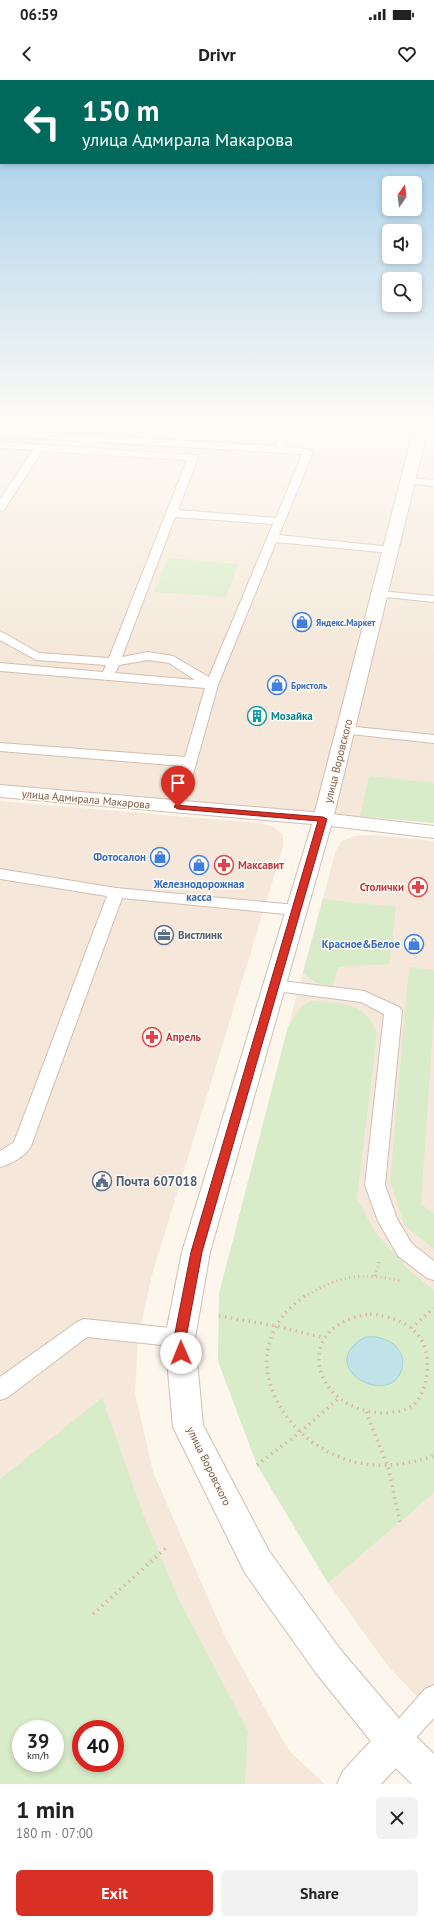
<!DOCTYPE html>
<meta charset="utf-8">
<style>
:root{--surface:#fff;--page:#f2f2f2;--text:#222;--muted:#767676;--accent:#d93025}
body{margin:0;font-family:"PT Sans",sans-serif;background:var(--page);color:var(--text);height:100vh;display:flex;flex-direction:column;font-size:15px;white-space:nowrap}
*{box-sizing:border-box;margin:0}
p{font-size:13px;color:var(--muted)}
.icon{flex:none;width:22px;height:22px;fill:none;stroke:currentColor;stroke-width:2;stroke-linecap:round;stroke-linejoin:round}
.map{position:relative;height:1704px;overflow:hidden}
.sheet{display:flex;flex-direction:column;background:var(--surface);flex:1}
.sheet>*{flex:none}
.hud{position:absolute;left:0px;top:0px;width:434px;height:84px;box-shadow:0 2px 6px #0003;background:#00695c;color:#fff;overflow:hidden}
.needle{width:26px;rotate:14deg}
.tools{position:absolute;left:382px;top:96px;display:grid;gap:8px}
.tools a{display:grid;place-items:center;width:40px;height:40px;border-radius:6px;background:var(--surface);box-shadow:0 2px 6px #0003;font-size:20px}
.speed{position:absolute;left:12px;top:1640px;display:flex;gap:8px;font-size:20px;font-weight:700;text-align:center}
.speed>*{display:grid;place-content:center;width:52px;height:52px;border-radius:50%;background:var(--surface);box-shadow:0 2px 6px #0003;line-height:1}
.speed small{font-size:10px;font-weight:400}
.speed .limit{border:6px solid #d22;background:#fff;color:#111}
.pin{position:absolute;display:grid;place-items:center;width:34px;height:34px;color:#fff;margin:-41px -17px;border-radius:50% 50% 50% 0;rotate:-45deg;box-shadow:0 0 4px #0007}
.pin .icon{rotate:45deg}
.me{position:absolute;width:44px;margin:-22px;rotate:359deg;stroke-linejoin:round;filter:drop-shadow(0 0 3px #0008)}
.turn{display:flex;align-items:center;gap:14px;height:84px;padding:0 16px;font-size:18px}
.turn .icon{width:52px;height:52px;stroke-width:2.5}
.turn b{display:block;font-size:28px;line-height:34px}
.round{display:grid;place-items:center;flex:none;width:42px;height:42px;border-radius:6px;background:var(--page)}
.summary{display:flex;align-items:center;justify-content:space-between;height:68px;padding:0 16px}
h1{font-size:24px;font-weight:700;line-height:30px}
.primary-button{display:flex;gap:8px;margin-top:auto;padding:8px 16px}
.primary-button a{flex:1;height:46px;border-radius:6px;background:var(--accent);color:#fff;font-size:16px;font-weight:700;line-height:46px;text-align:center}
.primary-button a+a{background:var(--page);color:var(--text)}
.status{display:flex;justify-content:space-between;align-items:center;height:28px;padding:0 20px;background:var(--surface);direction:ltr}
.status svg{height:11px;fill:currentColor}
header{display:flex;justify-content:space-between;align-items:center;height:52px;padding:0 16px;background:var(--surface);font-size:18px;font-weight:700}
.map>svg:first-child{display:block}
.residential{fill:#f5e8da;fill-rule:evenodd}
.green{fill:#d8ecc9;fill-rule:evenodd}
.water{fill:#bfe3e8;stroke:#a5d3da}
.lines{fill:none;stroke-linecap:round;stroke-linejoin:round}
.service-casing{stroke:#d1beb0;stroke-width:2}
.minor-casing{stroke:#d1beb0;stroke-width:2}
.tertiary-casing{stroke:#d1beb0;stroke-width:2}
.path-far1{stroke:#d9b8a5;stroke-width:3;stroke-dasharray:1 3.5;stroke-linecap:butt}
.path{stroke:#d9b8a5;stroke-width:3.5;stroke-dasharray:1.5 4.5;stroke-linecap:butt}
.service{fill:#fff;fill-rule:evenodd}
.minor{fill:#fff;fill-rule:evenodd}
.tertiary{fill:#fff;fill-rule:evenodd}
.route{fill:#d93025;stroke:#8d1f18}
.labels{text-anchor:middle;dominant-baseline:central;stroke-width:3;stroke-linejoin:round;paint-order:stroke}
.far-shop-label{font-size:9px;font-weight:bold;fill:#366cbe;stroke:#fffaf3;text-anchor:start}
.culture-label{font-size:11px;font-weight:bold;fill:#0d838f;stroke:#fffaf3;text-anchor:start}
.street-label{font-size:11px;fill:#7a5c4d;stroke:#fffaf3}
.shop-label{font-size:11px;font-weight:bold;fill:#366cbe;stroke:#fffaf3;text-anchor:end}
.health-label{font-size:11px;font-weight:bold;fill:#be3a42;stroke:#fffaf3;text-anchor:start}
.service-label{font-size:11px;font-weight:bold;fill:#4e5e75;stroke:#fffaf3;text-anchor:start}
.near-service-label{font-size:13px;font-weight:bold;fill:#4e5e75;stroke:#fffaf3;text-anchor:start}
</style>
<div class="status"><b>06:59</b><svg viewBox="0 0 49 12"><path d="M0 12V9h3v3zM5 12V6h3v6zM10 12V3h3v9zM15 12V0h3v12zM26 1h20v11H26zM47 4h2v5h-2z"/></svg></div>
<header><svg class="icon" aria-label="back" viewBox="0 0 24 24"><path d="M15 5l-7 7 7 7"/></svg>Drivr<svg class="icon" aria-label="heart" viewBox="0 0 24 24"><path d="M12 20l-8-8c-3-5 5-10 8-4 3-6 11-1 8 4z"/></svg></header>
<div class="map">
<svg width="434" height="1704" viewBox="0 0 434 1704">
<rect width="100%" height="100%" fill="#fdf6ec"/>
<!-- residential -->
<path class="residential" d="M0 341H434V743L0 704Z
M0 721 260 743 274 747 283 755V767L152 1195 138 1259 135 1313 153 1392 226 1559 289 1671 325 1704H0ZM21 1649H55V1683H21ZM81 1649H115V1683H81Z
M375 755 434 761V1635L388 1586 328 1503 257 1385 218 1281 219 1214 288 947 336 770 342 761 355 756Z"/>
<!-- green -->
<path class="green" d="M168 478 238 484 226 517 154 512Z
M369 696 434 703V743L360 736Z
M323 819 396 827 389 884 338 887 333 906 316 903 303 893Z
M409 887 434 890V933L421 1124 434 1134V1169L405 1146 390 1101Z
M311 921C342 924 364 920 377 953L357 1118 375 1152 411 1192 434 1210V1413L328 1503 257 1385 218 1281 219 1214 288 947 299 929Z
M102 1318 144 1436 179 1520 248 1651 245 1704H0V1399ZM21 1649H55V1683H21ZM81 1649H115V1683H81Z"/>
<!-- water -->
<path class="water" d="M365 1257C370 1257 376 1256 380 1258 398 1262 408 1278 400 1294 383 1326 315 1285 365 1257Z"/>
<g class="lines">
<defs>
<path id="service" d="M287 341H297L284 367 308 369 313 372 279 455 391 467 396 470 391 473 276 462 218 605 183 730H173L171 727 183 686 0 671V663L185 677 205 608 0 591V583L103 592 106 585 36 580 0 560V551L39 573 109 578 187 380 42 371 4 430 0 431V420L33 370 0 368V362L196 375 198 377 178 430 276 438 302 374 0 356V350L275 366ZM175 437 273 444 209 597 173 576 148 572 122 577ZM148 580 169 583 195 600 115 593 119 585Z
M408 398 434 400V406L404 403 403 401Z
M380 511 434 516V522L376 516 374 514Z
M346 646 434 655V663L341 653 339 650 341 647Z
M0 789 116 808 296 825 302 826 304 830 302 834 296 835 122 818 31 1066C26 1076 11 1084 0 1087V1071L14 1062 107 816 0 799Z
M274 900 364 911 399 927 402 931 385 1105 397 1139 412 1164 434 1181V1200L427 1198 398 1176 378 1141 365 1105 384 934 361 922 268 910 266 906 268 902Z
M84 1239 180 1249 188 1252 191 1258 188 1264 180 1267 87 1257 8 1317 0 1320V1297L77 1242Z
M434 1605V1638L404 1671 395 1675 386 1671 382 1662 386 1653 425 1609Z"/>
<path id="minor" d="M412 342 417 343 426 356 333 739 330 743 323 745 316 743 313 739 412 356 406 346Z
M395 1644 408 1649 413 1662 408 1675 381 1704H337L343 1691 382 1649Z"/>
<path id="tertiary" d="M0 705 323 733 434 746V758L331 746 210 1172 195 1258 203 1345 269 1471 340 1569 408 1649 434 1674V1704H412L382 1675 316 1593 245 1493 173 1347 165 1258 182 1172 312 744 0 717Z"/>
</defs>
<!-- service casing -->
<use href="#service" class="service-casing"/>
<!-- minor casing -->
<use href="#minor" class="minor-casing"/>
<!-- tertiary casing -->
<use href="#tertiary" class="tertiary-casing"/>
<!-- path-far1 -->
<path class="path-far1" d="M375 1196 380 1179
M304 1217C340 1195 361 1192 402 1201"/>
<!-- path -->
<path class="path" d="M305 1216C227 1269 281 1367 359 1383 385 1388 409 1384 434 1376
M370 1234C408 1238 434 1256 426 1299 425 1307 420 1320 413 1325 405 1331 394 1333 384 1333 312 1332 289 1245 370 1234Z
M219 1236 276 1246 324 1258
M411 1248 434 1228
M366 1332 388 1387 400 1442
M257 1385 299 1353 338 1319
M93 1534 167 1467"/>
<!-- service -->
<use href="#service" class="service"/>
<!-- minor -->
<use href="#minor" class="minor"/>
<!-- tertiary -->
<use href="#tertiary" class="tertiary"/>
</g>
<!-- sky -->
<linearGradient id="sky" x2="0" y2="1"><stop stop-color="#97c7e8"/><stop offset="0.59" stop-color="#fefbf6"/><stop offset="1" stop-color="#fefbf6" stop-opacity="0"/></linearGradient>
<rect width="434" height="579" fill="url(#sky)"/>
<!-- route -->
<path class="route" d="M175 725 323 737 327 739 202 1172 186 1258 187 1273 185 1276 181 1278 177 1276 174 1258 191 1172 318 741 178 729 174 727Z"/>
<!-- icons -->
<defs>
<symbol id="shop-ring" viewBox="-11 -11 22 22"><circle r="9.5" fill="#fffaf3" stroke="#3f7fe0" stroke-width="1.5"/><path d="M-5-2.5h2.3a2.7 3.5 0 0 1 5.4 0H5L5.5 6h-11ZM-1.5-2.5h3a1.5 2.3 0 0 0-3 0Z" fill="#3f7fe0"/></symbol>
<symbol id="building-ring" viewBox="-11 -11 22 22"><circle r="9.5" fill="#fffaf3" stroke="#0f9aa8" stroke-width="1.5"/><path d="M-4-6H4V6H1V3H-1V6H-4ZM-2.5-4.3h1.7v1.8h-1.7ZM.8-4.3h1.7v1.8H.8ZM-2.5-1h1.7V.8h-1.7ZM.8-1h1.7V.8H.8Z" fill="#0f9aa8"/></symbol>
<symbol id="pharmacy-ring" viewBox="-11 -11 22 22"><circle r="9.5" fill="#fffaf3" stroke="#e0444e" stroke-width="1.5"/><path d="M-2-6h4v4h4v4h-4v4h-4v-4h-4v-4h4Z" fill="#e0444e"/></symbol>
<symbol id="office-ring" viewBox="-11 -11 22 22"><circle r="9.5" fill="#fffaf3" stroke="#5c6f8a" stroke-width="1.5"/><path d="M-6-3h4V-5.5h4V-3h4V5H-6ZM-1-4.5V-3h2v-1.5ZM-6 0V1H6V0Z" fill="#5c6f8a"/></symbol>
<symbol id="civic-ring" viewBox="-11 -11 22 22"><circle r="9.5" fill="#fffaf3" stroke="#5c6f8a" stroke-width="1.5"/><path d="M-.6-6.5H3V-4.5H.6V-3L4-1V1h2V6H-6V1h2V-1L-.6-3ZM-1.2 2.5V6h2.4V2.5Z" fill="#5c6f8a"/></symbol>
</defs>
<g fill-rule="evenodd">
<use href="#shop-ring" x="291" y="531" width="22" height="22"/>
<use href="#shop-ring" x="266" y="594" width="22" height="22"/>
<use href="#building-ring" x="246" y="625" width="22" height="22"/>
<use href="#shop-ring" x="149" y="766" width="22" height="22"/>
<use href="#shop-ring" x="188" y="774" width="22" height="22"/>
<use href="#pharmacy-ring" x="213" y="774" width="22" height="22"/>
<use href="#pharmacy-ring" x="407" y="796" width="22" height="22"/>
<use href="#office-ring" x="153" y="844" width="22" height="22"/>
<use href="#shop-ring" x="403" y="853" width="22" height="22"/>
<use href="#pharmacy-ring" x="141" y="946" width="22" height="22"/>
<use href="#civic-ring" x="91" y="1090" width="22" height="22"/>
</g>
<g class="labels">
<!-- far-shop labels -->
<g class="far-shop-label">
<text x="316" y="542">Яндекс.Маркет</text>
<text x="291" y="605">Бристоль</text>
</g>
<!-- culture labels -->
<g class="culture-label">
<text x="271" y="636">Мозайка</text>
</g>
<!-- street labels -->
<g class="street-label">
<text transform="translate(338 681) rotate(-76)">улица Воровского</text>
<text transform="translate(86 719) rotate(5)">улица Адмирала Макарова</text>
<text transform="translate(209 1386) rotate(64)">улица Воровского</text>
</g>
<!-- shop labels -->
<g class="shop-label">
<text x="146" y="777">Фотосалон</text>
<text x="199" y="804" text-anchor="middle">Железнодорожная<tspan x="199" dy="13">касса</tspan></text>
<text x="400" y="864">Красное&amp;Белое</text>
</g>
<!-- health labels -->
<g class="health-label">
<text x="238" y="785">Максавит</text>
<text x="404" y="807" text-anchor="end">Столички</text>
<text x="166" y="957">Апрель</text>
</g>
<!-- service labels -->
<g class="service-label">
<text x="178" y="855">Вистлинк</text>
</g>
<!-- near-service labels -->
<g class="near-service-label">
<text x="116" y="1101">Почта 607018</text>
</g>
</g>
</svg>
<div class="tools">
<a><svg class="needle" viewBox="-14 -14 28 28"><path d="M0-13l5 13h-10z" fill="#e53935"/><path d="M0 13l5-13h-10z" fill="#767676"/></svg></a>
<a><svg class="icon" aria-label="sound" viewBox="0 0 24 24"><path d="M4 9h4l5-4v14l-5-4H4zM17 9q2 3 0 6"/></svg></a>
<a><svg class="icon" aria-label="search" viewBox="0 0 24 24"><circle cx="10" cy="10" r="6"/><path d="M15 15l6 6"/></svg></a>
</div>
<div class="speed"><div>39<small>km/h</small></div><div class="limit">40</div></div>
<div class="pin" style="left:178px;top:727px;background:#d93025"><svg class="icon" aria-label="arrive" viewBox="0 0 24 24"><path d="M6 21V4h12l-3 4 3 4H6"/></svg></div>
<svg class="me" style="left:181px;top:1273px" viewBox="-20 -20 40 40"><circle r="19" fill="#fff"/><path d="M0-13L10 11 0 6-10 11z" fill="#d93025"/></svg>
<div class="hud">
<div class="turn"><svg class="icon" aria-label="left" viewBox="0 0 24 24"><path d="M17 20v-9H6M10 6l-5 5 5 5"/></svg><div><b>150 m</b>улица Адмирала Макарова</div></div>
</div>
</div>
<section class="sheet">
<div class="summary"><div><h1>1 min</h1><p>180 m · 07:00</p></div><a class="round"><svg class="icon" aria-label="close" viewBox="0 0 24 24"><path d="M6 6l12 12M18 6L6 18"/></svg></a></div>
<div class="primary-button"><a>Exit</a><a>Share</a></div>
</section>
